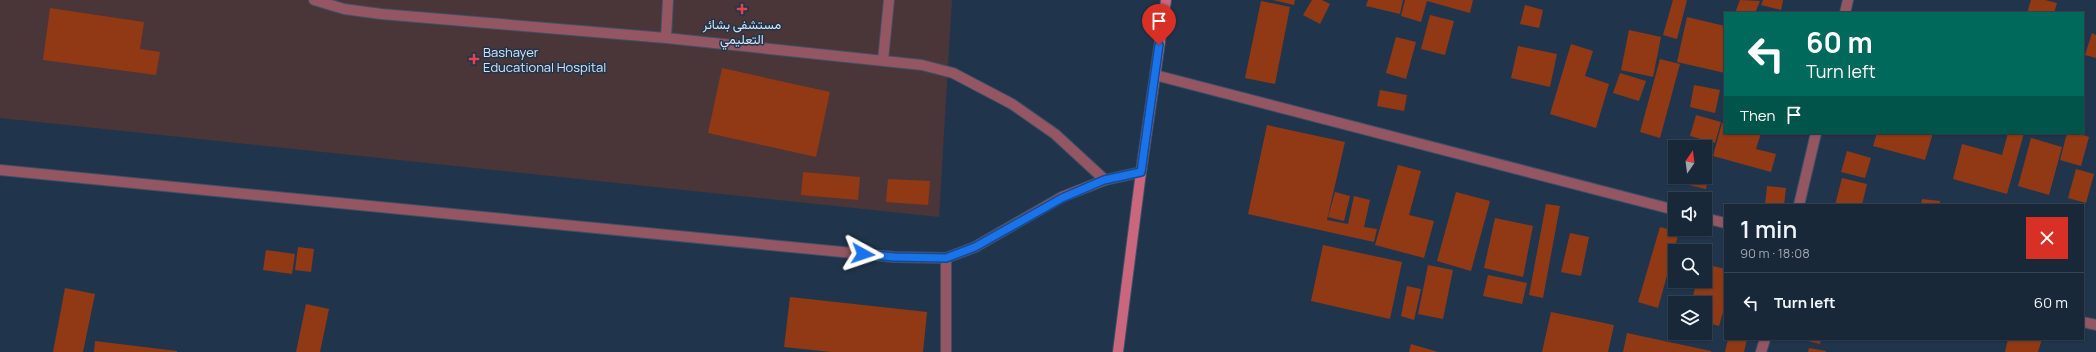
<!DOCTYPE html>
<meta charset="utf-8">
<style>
:root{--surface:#182839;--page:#213041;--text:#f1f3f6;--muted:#9fa6ae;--line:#364453}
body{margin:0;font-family:Manrope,Vazirmatn,sans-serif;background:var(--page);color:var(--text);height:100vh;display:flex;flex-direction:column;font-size:15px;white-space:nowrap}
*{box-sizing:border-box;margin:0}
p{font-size:13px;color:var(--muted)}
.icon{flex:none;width:22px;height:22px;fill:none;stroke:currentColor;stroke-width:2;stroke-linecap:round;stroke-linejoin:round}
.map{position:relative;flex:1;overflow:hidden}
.panel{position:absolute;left:1724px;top:204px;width:360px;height:136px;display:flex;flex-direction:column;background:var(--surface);border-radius:0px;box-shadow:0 1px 3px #0004,0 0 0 1px var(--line)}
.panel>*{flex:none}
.hud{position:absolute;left:1724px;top:12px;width:360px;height:122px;border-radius:0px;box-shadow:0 1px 3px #0004,0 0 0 1px var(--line);background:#00695c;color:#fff;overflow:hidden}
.needle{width:26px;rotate:14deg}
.tools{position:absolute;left:1668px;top:140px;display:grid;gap:8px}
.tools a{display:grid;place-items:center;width:44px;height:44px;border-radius:0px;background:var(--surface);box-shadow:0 1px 3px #0004,0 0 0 1px var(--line);font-size:20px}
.pin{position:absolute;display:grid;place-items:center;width:34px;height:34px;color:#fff;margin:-41px -17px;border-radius:50% 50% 50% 0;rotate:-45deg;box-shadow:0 0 4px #0007}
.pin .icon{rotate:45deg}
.me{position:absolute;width:44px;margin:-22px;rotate:95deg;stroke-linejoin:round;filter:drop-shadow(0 0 3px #0008)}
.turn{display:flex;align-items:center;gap:14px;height:84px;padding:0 16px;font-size:18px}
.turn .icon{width:52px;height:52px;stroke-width:2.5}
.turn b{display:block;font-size:28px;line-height:34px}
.then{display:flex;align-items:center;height:38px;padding:0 16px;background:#0003;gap:8px;font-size:15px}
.round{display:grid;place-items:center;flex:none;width:42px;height:42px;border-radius:0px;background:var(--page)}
.headline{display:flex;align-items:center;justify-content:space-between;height:68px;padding:0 16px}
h1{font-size:24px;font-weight:600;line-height:30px}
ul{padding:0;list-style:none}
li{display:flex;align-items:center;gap:12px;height:60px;padding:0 16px;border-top:1px solid var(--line)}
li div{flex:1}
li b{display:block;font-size:15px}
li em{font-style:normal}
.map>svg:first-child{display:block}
.medical{fill:#4a3538}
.building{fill:#913914}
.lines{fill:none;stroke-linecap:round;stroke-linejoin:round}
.lane-casing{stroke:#3d5166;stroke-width:12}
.street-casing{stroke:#3d5166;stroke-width:12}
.secondary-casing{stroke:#3d5166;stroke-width:12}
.lane{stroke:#955664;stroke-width:10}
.street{stroke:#955664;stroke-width:10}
.secondary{stroke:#ca677f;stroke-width:10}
.route-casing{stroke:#114b97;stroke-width:10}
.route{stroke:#1a73e8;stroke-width:7}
.health-dot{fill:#e0444e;stroke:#20354c;stroke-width:1.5}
.labels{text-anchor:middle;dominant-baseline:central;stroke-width:3;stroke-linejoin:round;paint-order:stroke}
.poi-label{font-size:13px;fill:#d5e2f0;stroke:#20354c}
</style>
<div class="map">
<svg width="2096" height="352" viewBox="0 0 2096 352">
<rect width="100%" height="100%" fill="#20354c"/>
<!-- medical -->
<path class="medical" d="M0 0H952L939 217 0 118Z"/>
<!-- building -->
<path class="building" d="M1273 0H1295L1294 5Z
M1312 0H1322L1330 4 1320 24 1303 15Z
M1368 0H1403L1400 14 1366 6Z
M1405 0H1473L1470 13 1427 1 1421 22 1401 16Z
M1673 0H1687L1677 39 1663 35Z
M1740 0 1760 1 1755 13H1735Z
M1763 0H1783L1781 10 1761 5Z
M2031 0H2045L2057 3 2054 13H2027Z
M1261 1 1290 7 1275 84 1245 78Z
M1525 5 1543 10 1539 28 1520 24Z
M50 8 144 22 140 49 160 52 156 75 43 60Z
M1430 15 1454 21 1445 55 1421 49Z
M1687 17 1725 26V73L1677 62Z
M1629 30 1661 37 1653 77 1621 70Z
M2092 33 2096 35V58L2085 55Z
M1396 37 1416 42 1406 79 1386 73Z
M1571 44 1593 51 1585 76 1609 84 1596 128 1550 114Z
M1518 46 1557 54 1550 87 1511 78Z
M1660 59 1680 64 1660 138 1640 132Z
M722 68 830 92 816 157 708 133Z
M1620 73 1646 81 1639 101 1613 93Z
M1694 85 1720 90 1715 113 1690 107Z
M1380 90 1407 95 1404 111 1377 106Z
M1696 115 1721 122 1715 143 1690 136Z
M1722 123H1725V133H1761L1756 149 1776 154 1771 172 1713 156Z
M1267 125 1345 142 1327 220 1348 224 1354 196 1370 200 1364 227 1377 229 1374 242 1248 214Z
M1877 133H1933L1925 160 1873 146Z
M2008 133H2024L2007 194 1953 179 1962 144 2002 155Z
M2067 133H2077L2089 137 2081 166 2060 160Z
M2031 138 2062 147 2049 195 2018 186Z
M1847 151 1871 158 1865 178 1841 172Z
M1398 165 1421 171 1409 215 1434 221 1424 258 1375 245Z
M1705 168 1710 169 1706 189 1684 184 1685 177H1705Z
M2076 169 2094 174 2086 203 2068 198Z
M803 172 860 177 858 200 801 195Z
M1842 178 1867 184 1862 205H1835Z
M888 179 930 181 928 205 886 202Z
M1767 186 1786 188 1784 205H1765Z
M1335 192 1350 196 1344 221 1328 217Z
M1456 192 1490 201 1471 271 1437 261Z
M1922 199 1940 201V205H1921Z
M1546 204 1560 206 1543 298 1529 295Z
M1495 218 1533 226 1523 277 1484 268Z
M1660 227 1679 232 1658 308 1638 302Z
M1570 233 1589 237 1581 276 1561 272Z
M1323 245 1402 262 1390 319 1311 301Z
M298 247 314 249 311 272 295 270Z
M266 250 295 254 292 274 263 270Z
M1705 264 1725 269V305L1719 326 1705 322V303H1691L1697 281H1705Z
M1428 265 1453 270 1443 319 1418 314Z
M1488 275 1527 283 1522 304 1483 296Z
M1407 286 1421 289 1414 320 1401 316Z
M65 288 95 294 83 352H53Z
M790 297 927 312 923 352H831L784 347Z
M306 304 329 309 320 352H296Z
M1551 312 1614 325 1608 352H1542Z
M1627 333 1711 351V352H1623Z
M1728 339H1747L1744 352H1725Z
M1800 339H1821L1820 344Z
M2008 339H2042L2038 352H2005Z
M95 341 177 351V352H94Z
M1411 344 1438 352H1409Z
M1809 348 1826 351V352H1808Z"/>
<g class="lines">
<defs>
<path id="lane" d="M314 0 344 9 381 14 666 38 922 65 953 73 1012 104 1055 134 1105 180
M666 38 668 0
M883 60 889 0"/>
<path id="street" d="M1845 13 1848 0
M1155 75 1675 210
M0 170 894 257 946 258 975 247 1062 197 1105 180 1141 172
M1799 205 1816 133
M1705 218 1725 223
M2083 322 2096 325
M946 352V258
M1761 352 1765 339"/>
<path id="secondary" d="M1118 352 1141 172 1166 0"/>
</defs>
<!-- lane casing -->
<use href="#lane" class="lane-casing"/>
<!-- street casing -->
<use href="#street" class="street-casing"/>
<!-- secondary casing -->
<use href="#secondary" class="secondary-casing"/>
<!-- lane -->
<use href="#lane" class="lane"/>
<!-- street -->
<use href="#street" class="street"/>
<!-- secondary -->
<use href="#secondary" class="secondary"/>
</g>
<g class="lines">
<defs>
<path id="route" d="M863 254 894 257 946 258 975 247 1062 198 1104 180 1141 172 1159 45"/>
</defs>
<!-- route casing -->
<use href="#route" class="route-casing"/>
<!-- route -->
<use href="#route" class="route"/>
</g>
<!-- markers -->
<g class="health-dot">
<path d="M740 3h4v4h4v4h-4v4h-4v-4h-4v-4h4z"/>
<path d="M472 53h4v4h4v4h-4v4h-4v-4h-4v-4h4z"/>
</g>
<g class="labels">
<!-- poi labels -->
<g class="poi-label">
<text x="742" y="24">مستشفى بشائر<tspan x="742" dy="15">التعليمي</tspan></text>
<text x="483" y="52" text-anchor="start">Bashayer<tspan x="483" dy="15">Educational Hospital</tspan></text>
</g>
</g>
</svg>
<div class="tools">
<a><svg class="needle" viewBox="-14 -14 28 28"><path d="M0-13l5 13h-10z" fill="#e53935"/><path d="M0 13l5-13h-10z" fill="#9fa6ae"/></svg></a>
<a><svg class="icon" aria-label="sound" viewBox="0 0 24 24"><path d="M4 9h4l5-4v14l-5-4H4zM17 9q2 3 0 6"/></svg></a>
<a><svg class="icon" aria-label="search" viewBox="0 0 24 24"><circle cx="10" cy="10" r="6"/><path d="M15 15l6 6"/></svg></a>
<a><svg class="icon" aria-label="layers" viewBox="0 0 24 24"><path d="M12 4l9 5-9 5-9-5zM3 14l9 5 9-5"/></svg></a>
</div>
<div class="pin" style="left:1159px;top:45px;background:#d93025"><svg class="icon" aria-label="arrive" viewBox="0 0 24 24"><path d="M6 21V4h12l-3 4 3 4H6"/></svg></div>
<svg class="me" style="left:863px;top:254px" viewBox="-20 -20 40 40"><path d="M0-17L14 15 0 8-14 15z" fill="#1a73e8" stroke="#fff" stroke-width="4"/></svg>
<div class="hud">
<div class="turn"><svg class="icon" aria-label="left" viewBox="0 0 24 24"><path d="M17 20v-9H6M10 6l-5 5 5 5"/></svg><div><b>60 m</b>Turn left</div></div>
<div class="then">Then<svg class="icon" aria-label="arrive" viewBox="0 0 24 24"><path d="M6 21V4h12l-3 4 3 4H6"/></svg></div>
</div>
<section class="panel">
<div class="headline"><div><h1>1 min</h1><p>90 m · 18:08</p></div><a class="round" style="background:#d93025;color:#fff"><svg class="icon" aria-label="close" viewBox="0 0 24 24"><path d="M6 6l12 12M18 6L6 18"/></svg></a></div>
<ul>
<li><svg class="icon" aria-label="left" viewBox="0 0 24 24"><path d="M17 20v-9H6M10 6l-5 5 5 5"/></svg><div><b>Turn left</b></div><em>60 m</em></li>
</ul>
</section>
</div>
